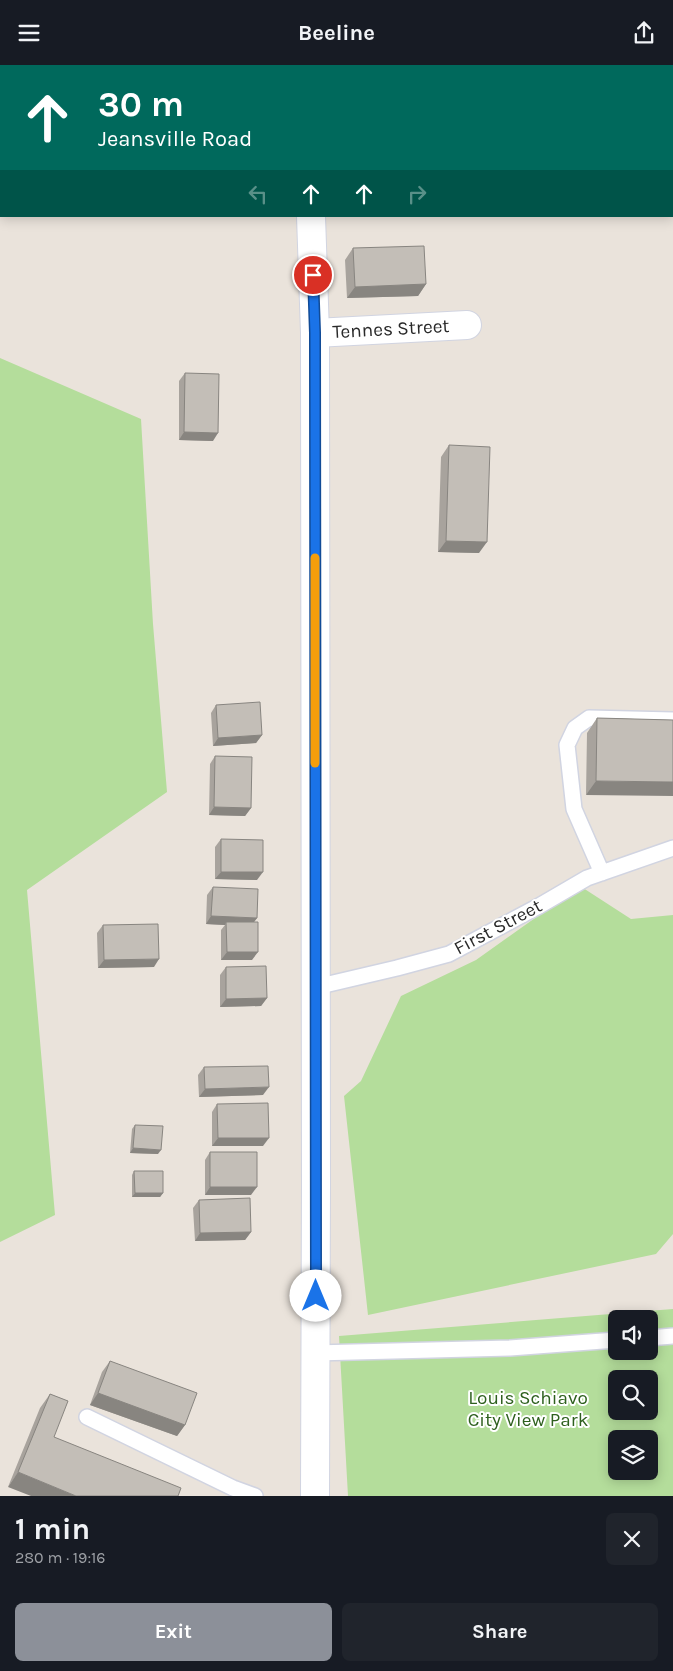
<!DOCTYPE html>
<meta charset="utf-8">
<style>
:root{--surface:#171b24;--page:#20242c;--text:#f1f3f6;--muted:#9ea1a6;--accent:#8c9099}
body{margin:0;font-family:Karla,sans-serif;background:var(--page);color:var(--text);height:100vh;display:flex;flex-direction:column;font-size:19px;white-space:nowrap}
*{box-sizing:border-box;margin:0}
p{font-size:16px;color:var(--muted)}
.icon{flex:none;width:28px;height:28px;fill:none;stroke:currentColor;stroke-width:2;stroke-linecap:round;stroke-linejoin:round}
.map{position:relative;height:1431px;overflow:hidden}
.drawer{display:flex;flex-direction:column;background:var(--surface);flex:1}
.drawer>*{flex:none}
.hud{position:absolute;left:0px;top:0px;width:674px;height:152px;box-shadow:0 2px 12px #0003;background:#00695c;color:#fff;overflow:hidden}
.controls{position:absolute;left:608px;top:1245px;display:grid;gap:10px}
.controls a{display:grid;place-items:center;width:50px;height:50px;border-radius:8px;background:var(--surface);box-shadow:0 2px 12px #0003;font-size:25px}
.pin{position:absolute;display:grid;place-items:center;width:42px;height:42px;color:#fff;margin:-21px;border:2px solid #fff;border-radius:50%;box-shadow:0 1px 5px #0007}
.me{position:absolute;width:55px;margin:-28px;rotate:0deg;stroke-linejoin:round;filter:drop-shadow(0 0 4px #0008)}
.turn{display:flex;align-items:center;gap:18px;height:105px;padding:0 15px;font-size:22px}
.turn .icon{width:65px;height:65px;stroke-width:2.5}
.turn b{display:block;font-size:35px;line-height:42px}
.lanes{display:flex;align-items:center;height:48px;padding:0 15px;background:#0003;justify-content:center;gap:25px;direction:ltr}
.lanes .off{opacity:.35}
.round{display:grid;place-items:center;flex:none;width:52px;height:52px;border-radius:8px;background:var(--page)}
.headline{display:flex;align-items:center;justify-content:space-between;height:85px;padding:0 15px}
h1{font-size:30px;font-weight:700;line-height:38px}
.primary-button{display:flex;gap:10px;margin-top:auto;padding:10px 15px}
.primary-button a{flex:1;height:58px;border-radius:8px;background:var(--accent);color:#fff;font-size:20px;font-weight:700;line-height:58px;text-align:center}
.primary-button a+a{background:var(--page);color:var(--text)}
header{display:flex;justify-content:space-between;align-items:center;height:65px;padding:0 15px;background:var(--surface);font-size:22px;font-weight:700}
.map>svg:first-child{display:block}
.green{fill:#b4dd9b;fill-rule:evenodd}
.lines{fill:none;stroke-linecap:round;stroke-linejoin:round}
.service-casing{stroke:#d1d4e1;stroke-width:18}
.minor-casing{stroke:#d1d4e1;stroke-width:30}
.tertiary-casing{stroke:#d1d4e1;stroke-width:30}
.service{stroke:#fff;stroke-width:15}
.minor{stroke:#fff;stroke-width:28}
.tertiary{stroke:#fff;stroke-width:28}
.wall{fill:#a8a39d}
.shaded-wall{fill:#888580}
.building{fill:#c3beb7;stroke:#888580}
.route-casing{stroke:#114b97;stroke-width:12}
.route{stroke:#1a73e8;stroke-width:9}
.slow{stroke:#f59e0b;stroke-width:9}
.labels{text-anchor:middle;dominant-baseline:central;stroke-width:4;stroke-linejoin:round;paint-order:stroke}
.street-label{font-size:19px;fill:#292929;stroke:#fff}
.park-label{font-size:19px;fill:#2e601e;stroke:#fff}
</style>
<header><svg class="icon" aria-label="menu" viewBox="0 0 24 24"><path d="M4 6h16M4 12h16M4 18h16"/></svg>Beeline<svg class="icon" aria-label="share" viewBox="0 0 24 24"><path d="M12 15V3M7 8l5-5 5 5M5 13v7h14v-7"/></svg></header>
<div class="map">
<svg width="673" height="1431" viewBox="0 0 673 1431">
<rect width="100%" height="100%" fill="#eae3db"/>
<!-- green -->
<path class="green" d="M0 293 141 354 153 559 167 727 27 825 55 1150 0 1177Z
M580 821 631 854 673 850V1169L656 1189 368 1250 344 1031 361 1016 401 931 476 895Z
M673 1244V1431H348L339 1271ZM616 1254H649V1286H616ZM616 1314H649V1346H616ZM616 1374H649V1406H616Z"/>
<g class="lines">
<defs>
<path id="service" d="M602 808 574 744 567 680 575 663 589 653 673 655
M316 922 397 903 449 889 539 841 587 813 673 783
M649 1273 673 1271
M315 1288 510 1283 616 1275
M87 1352 233 1423 255 1431"/>
<g id="minor">
<path d="M218 0 226 1"/>
<path d="M430 1V0"/>
<path id="s1" d="M315 268 467 260"/>
</g>
<path id="tertiary" d="M306 1V0
M311 151 315 268 316 1118 315 1431"/>
</defs>
<!-- service casing -->
<use href="#service" class="service-casing"/>
<!-- minor casing -->
<use href="#minor" class="minor-casing"/>
<!-- tertiary casing -->
<use href="#tertiary" class="tertiary-casing"/>
<!-- service -->
<use href="#service" class="service"/>
<!-- minor -->
<use href="#minor" class="minor"/>
<!-- tertiary -->
<use href="#tertiary" class="tertiary"/>
</g>
<!-- wall -->
<path class="wall" d="M353 183 426 219 418 231 347 233 345 195Z
M185 308 213 376 179 375V316Z
M449 380 479 488 438 487 441 392Z
M216 640 262 670 256 678 213 681 211 648Z
M597 653 673 655 586 730 587 668Z
M215 691 251 743 245 751 209 750 210 699Z
M221 774 257 815 215 814V782Z
M213 822 257 853 254 857 252 895H221V865L225 860 206 859 207 830Z
M103 860 154 902 98 903 97 868Z
M226 902 267 933 261 941 220 942V910Z
M204 1002 263 1030 199 1032 198 1010Z
M217 1039 263 1081H212V1047Z
M135 1060 158 1089 130 1088 132 1064Z
M210 1087 251 1130H205V1095Z
M134 1106 163 1128 160 1132H132V1110Z
M199 1135 251 1167 245 1175 195 1176 193 1143Z
M110 1296 185 1360 177 1371 90 1340 102 1307Z
M50 1329 68 1336 8 1422 40 1343Z"/>
<!-- shaded-wall -->
<path class="shaded-wall" d="M426 219 418 231 347 233 355 222Z
M184 367 218 368 213 376 179 375Z
M446 476 487 477 479 488 438 487Z
M262 670 256 678 213 681 218 673Z
M596 716 673 717V731L586 730Z
M214 742 251 743 245 751 209 750Z
M221 807H263L257 815 215 814Z
M211 851 257 853 251 861 226 857 225 860 206 859Z
M227 887H258L252 895H221Z
M159 894 154 902 98 903 104 895Z
M267 933 261 941 220 942 226 934Z
M269 1022 263 1030 199 1032 205 1024Z
M218 1073H269L263 1081H212Z
M133 1083 161 1085 158 1089 130 1088Z
M210 1122H257L251 1130H205Z
M135 1128H163L160 1132H132Z
M251 1167 245 1175 195 1176 200 1168Z
M98 1328 185 1360 177 1371 90 1340Z
M18 1407 76 1431H31L8 1422Z"/>
<!-- building -->
<path class="building" d="M15 0H23L31 1H15Z
M424 181 426 219 355 222 353 183Z
M185 308 219 309 218 368 184 367Z
M449 380 490 382 487 477 446 476Z
M260 637 262 670 218 673 216 640Z
M597 653 673 655V717L596 716Z
M215 691 252 692 251 743 214 742Z
M221 774 263 775V807H221Z
M213 822 258 824 257 853 211 851Z
M226 857H258V887H227Z
M158 859 159 894 104 895 103 860Z
M266 901 267 933 226 934V902Z
M268 1001 269 1022 205 1024 204 1002Z
M268 1038 269 1073H218L217 1039Z
M135 1060 163 1061 161 1085 133 1083Z
M210 1087H257V1122H210Z
M134 1106H163V1128H135Z
M250 1133 251 1167 200 1168 199 1135Z
M110 1296 197 1328 185 1360 98 1328Z
M50 1329 68 1336 54 1372 181 1423 178 1431H76L18 1407Z"/>
<g class="lines">
<defs>
<path id="route" d="M313 210 315 268 316 1231"/>
</defs>
<!-- route casing -->
<use href="#route" class="route-casing"/>
<!-- route -->
<use href="#route" class="route"/>
<!-- slow -->
<path class="slow" d="M315 493V698"/>
</g>
<g class="labels">
<!-- street labels -->
<g class="street-label">
<text stroke="none"><textPath href="#s1" startOffset="76">Tennes Street</textPath></text>
<text transform="translate(498 862) rotate(-28)">First Street</text>
</g>
<!-- park labels -->
<g class="park-label">
<text x="528" y="1333">Louis Schiavo<tspan x="528" dy="22">City View Park</tspan></text>
</g>
</g>
</svg>
<div class="controls">
<a><svg class="icon" aria-label="sound" viewBox="0 0 24 24"><path d="M4 9h4l5-4v14l-5-4H4zM17 9q2 3 0 6"/></svg></a>
<a><svg class="icon" aria-label="search" viewBox="0 0 24 24"><circle cx="10" cy="10" r="6"/><path d="M15 15l6 6"/></svg></a>
<a><svg class="icon" aria-label="layers" viewBox="0 0 24 24"><path d="M12 4l9 5-9 5-9-5zM3 14l9 5 9-5"/></svg></a>
</div>
<div class="pin" style="left:313px;top:210px;background:#d93025"><svg class="icon" aria-label="arrive" viewBox="0 0 24 24"><path d="M6 21V4h12l-3 4 3 4H6"/></svg></div>
<svg class="me" style="left:316px;top:1231px" viewBox="-20 -20 40 40"><circle r="19" fill="#fff"/><path d="M0-13L10 11 0 6-10 11z" fill="#1a73e8"/></svg>
<div class="hud">
<div class="turn"><svg class="icon" aria-label="ahead" viewBox="0 0 24 24"><path d="M12 20V5M6 11l6-6 6 6"/></svg><div><b>30 m</b>Jeansville Road</div></div>
<div class="lanes"><svg class="icon off" aria-label="left" viewBox="0 0 24 24"><path d="M17 20v-9H6M10 6l-5 5 5 5"/></svg><svg class="icon" aria-label="ahead" viewBox="0 0 24 24"><path d="M12 20V5M6 11l6-6 6 6"/></svg><svg class="icon" aria-label="ahead" viewBox="0 0 24 24"><path d="M12 20V5M6 11l6-6 6 6"/></svg><svg class="icon off" aria-label="right" viewBox="0 0 24 24"><path d="M7 20v-9h11M14 6l5 5-5 5"/></svg></div>
</div>
</div>
<section class="drawer">
<div class="headline"><div><h1>1 min</h1><p>280 m · 19:16</p></div><a class="round"><svg class="icon" aria-label="close" viewBox="0 0 24 24"><path d="M6 6l12 12M18 6L6 18"/></svg></a></div>
<div class="primary-button"><a>Exit</a><a>Share</a></div>
</section>
